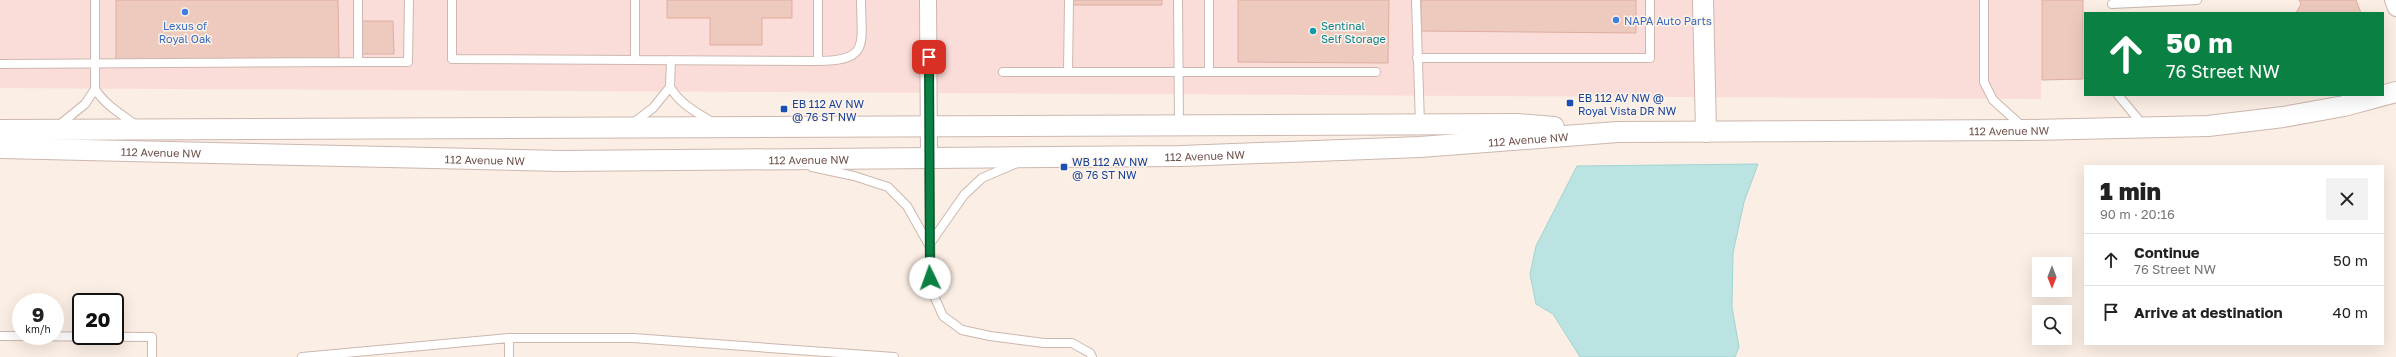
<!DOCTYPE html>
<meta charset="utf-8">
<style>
:root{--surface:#fff;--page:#f2f2f2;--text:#222;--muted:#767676;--line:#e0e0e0}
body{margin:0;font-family:"Golos Text",sans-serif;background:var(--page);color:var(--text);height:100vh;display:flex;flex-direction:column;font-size:15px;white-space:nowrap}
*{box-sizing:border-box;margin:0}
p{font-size:13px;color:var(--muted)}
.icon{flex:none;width:22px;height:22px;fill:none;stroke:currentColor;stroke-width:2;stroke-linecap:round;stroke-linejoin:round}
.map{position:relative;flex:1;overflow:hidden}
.details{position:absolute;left:2084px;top:165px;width:300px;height:180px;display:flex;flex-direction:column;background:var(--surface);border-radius:0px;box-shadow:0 4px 16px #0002}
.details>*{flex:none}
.banner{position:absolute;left:2084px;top:12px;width:300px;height:84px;border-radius:0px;box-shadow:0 4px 16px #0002;background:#0b8043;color:#fff;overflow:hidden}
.needle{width:26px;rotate:180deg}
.tools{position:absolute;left:2032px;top:257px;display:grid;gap:8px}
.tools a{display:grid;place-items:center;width:40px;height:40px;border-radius:0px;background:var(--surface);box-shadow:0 4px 16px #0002;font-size:20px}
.speed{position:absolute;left:12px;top:293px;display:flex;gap:8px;font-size:20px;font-weight:700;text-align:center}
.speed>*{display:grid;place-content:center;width:52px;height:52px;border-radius:50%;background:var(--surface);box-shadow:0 4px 16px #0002;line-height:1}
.speed small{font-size:10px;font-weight:400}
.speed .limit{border:2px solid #111;border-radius:6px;background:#fff;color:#111}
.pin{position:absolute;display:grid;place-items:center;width:34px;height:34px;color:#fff;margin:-17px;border-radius:8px;box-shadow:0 2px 6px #0006}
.me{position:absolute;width:44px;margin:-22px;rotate:357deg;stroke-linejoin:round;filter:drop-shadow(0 0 3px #0008)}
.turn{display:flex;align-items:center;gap:14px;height:84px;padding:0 16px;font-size:18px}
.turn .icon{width:52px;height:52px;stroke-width:2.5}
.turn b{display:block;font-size:28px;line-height:34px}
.round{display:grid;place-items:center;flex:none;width:42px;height:42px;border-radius:0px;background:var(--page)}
.headline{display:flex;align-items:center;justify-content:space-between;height:68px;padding:0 16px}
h1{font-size:24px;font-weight:800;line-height:30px}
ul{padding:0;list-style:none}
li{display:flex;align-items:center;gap:12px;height:52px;padding:0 16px;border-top:1px solid var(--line)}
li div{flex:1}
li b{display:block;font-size:15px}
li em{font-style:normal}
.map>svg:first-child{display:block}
.commercial{fill:#faddd9}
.water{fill:#bae3e2;stroke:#a1d4d3}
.building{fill:#eec9be;stroke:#dfad9f}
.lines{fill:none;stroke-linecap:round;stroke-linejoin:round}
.service-casing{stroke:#cdb7af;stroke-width:10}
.minor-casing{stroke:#cdb7af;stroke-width:18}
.tertiary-casing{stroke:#cdb7af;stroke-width:22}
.service{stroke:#fff;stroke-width:8}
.minor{stroke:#fff;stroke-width:16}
.tertiary{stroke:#fff;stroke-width:20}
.route-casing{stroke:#07532c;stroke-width:10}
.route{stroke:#0b8043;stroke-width:7}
.shop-dot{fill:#3f7fe0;stroke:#fef3ea;stroke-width:1.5}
.culture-dot{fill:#0f9aa8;stroke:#fef3ea;stroke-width:1.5}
.transit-dot{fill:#1a4fb4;stroke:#fef3ea;stroke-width:1.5}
.labels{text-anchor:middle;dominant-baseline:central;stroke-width:3;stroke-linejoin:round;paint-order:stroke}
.shop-label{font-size:11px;fill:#366cbe;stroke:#fef3ea;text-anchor:start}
.culture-label{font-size:11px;fill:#0d838f;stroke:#fef3ea;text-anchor:start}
.transit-label{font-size:11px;fill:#164399;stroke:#fef3ea;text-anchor:start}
.street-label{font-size:11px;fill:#71534c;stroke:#fef3ea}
</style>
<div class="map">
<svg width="2396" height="357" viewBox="0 0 2396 357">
<rect width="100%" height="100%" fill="#fbeee4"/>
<!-- commercial -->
<path class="commercial" d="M0 0H2041V99L0 88Z"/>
<!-- water -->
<path class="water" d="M1758 164 1744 202 1733 253 1732 307 1739 347 1735 357H1580L1553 314 1536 304 1530 274 1536 246 1577 166Z"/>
<!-- building -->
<path class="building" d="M116 0H338L339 59 116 61Z
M667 0H792V18H762V45H710V18H667Z
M1072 0H1162V5H1072Z
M1238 0H1389L1388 63 1238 62Z
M1421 0H1636V33L1421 31Z
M2042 0H2083V79L2042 80Z
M2299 0H2356L2361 13H2296L2301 4Z
M361 21H393L394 54H362Z"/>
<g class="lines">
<defs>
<path id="service" d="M95 0V89
M358 0V62H408L409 0
M452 0V59L818 61C871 61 861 43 861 0
M818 0V61
M1178 0 1179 125
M1209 0V72H1376
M1416 0 1420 124
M1984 0V82L1993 100 2023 127
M2112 4 2197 0
M1417 58H1650V0
M635 60V0
M0 64 358 62
M1003 72H1209
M1068 72 1069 0
M670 87 671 60
M2118 95 2143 125
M633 123 653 108 670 87C680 104 696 112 712 122
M58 126 85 104 95 89C105 105 121 114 136 125
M929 158 931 289 943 316 962 330 990 336 1044 343H1072L1090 353 1092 357
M812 167 854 176 888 187 907 206 929 245 964 195 982 178 1017 163
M0 336 152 337V357
M302 357 509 338H633L894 357
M509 357V338"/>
<path id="minor" d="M928 0 929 158
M2393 0 2396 8"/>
<g id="tertiary">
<path d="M1703 0 1706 132"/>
<path d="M0 130 1517 124 1554 127"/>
<path id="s1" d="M0 148 561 161 1181 156 1420 147 1618 132 2027 130 2208 126 2283 117 2344 106 2396 92"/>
</g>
</defs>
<!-- service casing -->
<use href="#service" class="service-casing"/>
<!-- minor casing -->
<use href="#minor" class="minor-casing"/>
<!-- tertiary casing -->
<use href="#tertiary" class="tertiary-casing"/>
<!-- service -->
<use href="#service" class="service"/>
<!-- minor -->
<use href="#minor" class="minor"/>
<!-- tertiary -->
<use href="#tertiary" class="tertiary"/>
</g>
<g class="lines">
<defs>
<path id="route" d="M929 57 930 278"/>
</defs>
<!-- route casing -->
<use href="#route" class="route-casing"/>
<!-- route -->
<use href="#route" class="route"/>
</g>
<!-- markers -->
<g class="shop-dot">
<circle cx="185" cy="12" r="4"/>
<circle cx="1616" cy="20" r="4"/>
</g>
<circle class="culture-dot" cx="1313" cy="31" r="4"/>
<g class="transit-dot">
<rect x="1566" y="99" width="8" height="8" rx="2"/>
<rect x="780" y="105" width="8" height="8" rx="2"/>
<rect x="1060" y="163" width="8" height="8" rx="2"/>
</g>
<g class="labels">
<!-- shop labels -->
<g class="shop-label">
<text x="1624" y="20">NAPA Auto Parts</text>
<text x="185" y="25" text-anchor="middle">Lexus of<tspan x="185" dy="13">Royal Oak</tspan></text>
</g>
<!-- culture labels -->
<g class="culture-label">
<text x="1321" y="25">Sentinal<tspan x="1321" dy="13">Self Storage</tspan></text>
</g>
<!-- transit labels -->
<g class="transit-label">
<text x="1578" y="97">EB 112 AV NW @<tspan x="1578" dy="13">Royal Vista DR NW</tspan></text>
<text x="792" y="103">EB 112 AV NW<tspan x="792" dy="13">@ 76 ST NW</tspan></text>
<text x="1072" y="161">WB 112 AV NW<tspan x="1072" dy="13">@ 76 ST NW</tspan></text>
</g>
<!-- street labels -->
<g class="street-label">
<text stroke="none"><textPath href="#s1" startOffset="2010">112 Avenue NW</textPath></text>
<text stroke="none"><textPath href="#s1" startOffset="1529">112 Avenue NW</textPath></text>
<text stroke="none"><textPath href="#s1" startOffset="161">112 Avenue NW</textPath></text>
<text stroke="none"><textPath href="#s1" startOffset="1205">112 Avenue NW</textPath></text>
<text stroke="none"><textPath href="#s1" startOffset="485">112 Avenue NW</textPath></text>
<text stroke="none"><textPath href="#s1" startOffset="809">112 Avenue NW</textPath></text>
</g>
</g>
</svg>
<div class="tools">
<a><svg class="needle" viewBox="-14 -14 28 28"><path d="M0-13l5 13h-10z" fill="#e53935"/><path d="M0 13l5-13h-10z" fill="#767676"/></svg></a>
<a><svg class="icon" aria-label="search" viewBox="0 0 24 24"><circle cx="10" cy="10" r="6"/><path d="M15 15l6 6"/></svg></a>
</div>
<div class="speed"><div>9<small>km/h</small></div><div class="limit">20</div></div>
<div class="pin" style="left:929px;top:57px;background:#d93025"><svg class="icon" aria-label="arrive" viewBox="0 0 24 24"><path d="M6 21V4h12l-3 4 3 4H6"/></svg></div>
<svg class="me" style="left:930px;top:278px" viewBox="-20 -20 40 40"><circle r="19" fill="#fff"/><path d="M0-13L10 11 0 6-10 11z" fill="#0b8043"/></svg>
<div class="banner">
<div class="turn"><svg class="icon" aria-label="ahead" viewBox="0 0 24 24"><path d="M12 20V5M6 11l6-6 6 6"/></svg><div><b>50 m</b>76 Street NW</div></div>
</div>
<section class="details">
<div class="headline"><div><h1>1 min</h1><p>90 m · 20:16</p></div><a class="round"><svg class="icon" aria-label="close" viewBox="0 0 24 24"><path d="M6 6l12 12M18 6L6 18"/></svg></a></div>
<ul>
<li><svg class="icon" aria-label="ahead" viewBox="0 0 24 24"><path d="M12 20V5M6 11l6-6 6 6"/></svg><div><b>Continue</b><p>76 Street NW</p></div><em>50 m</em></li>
<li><svg class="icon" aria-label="arrive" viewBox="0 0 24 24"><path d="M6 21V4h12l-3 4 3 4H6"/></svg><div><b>Arrive at destination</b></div><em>40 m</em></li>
</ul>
</section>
</div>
